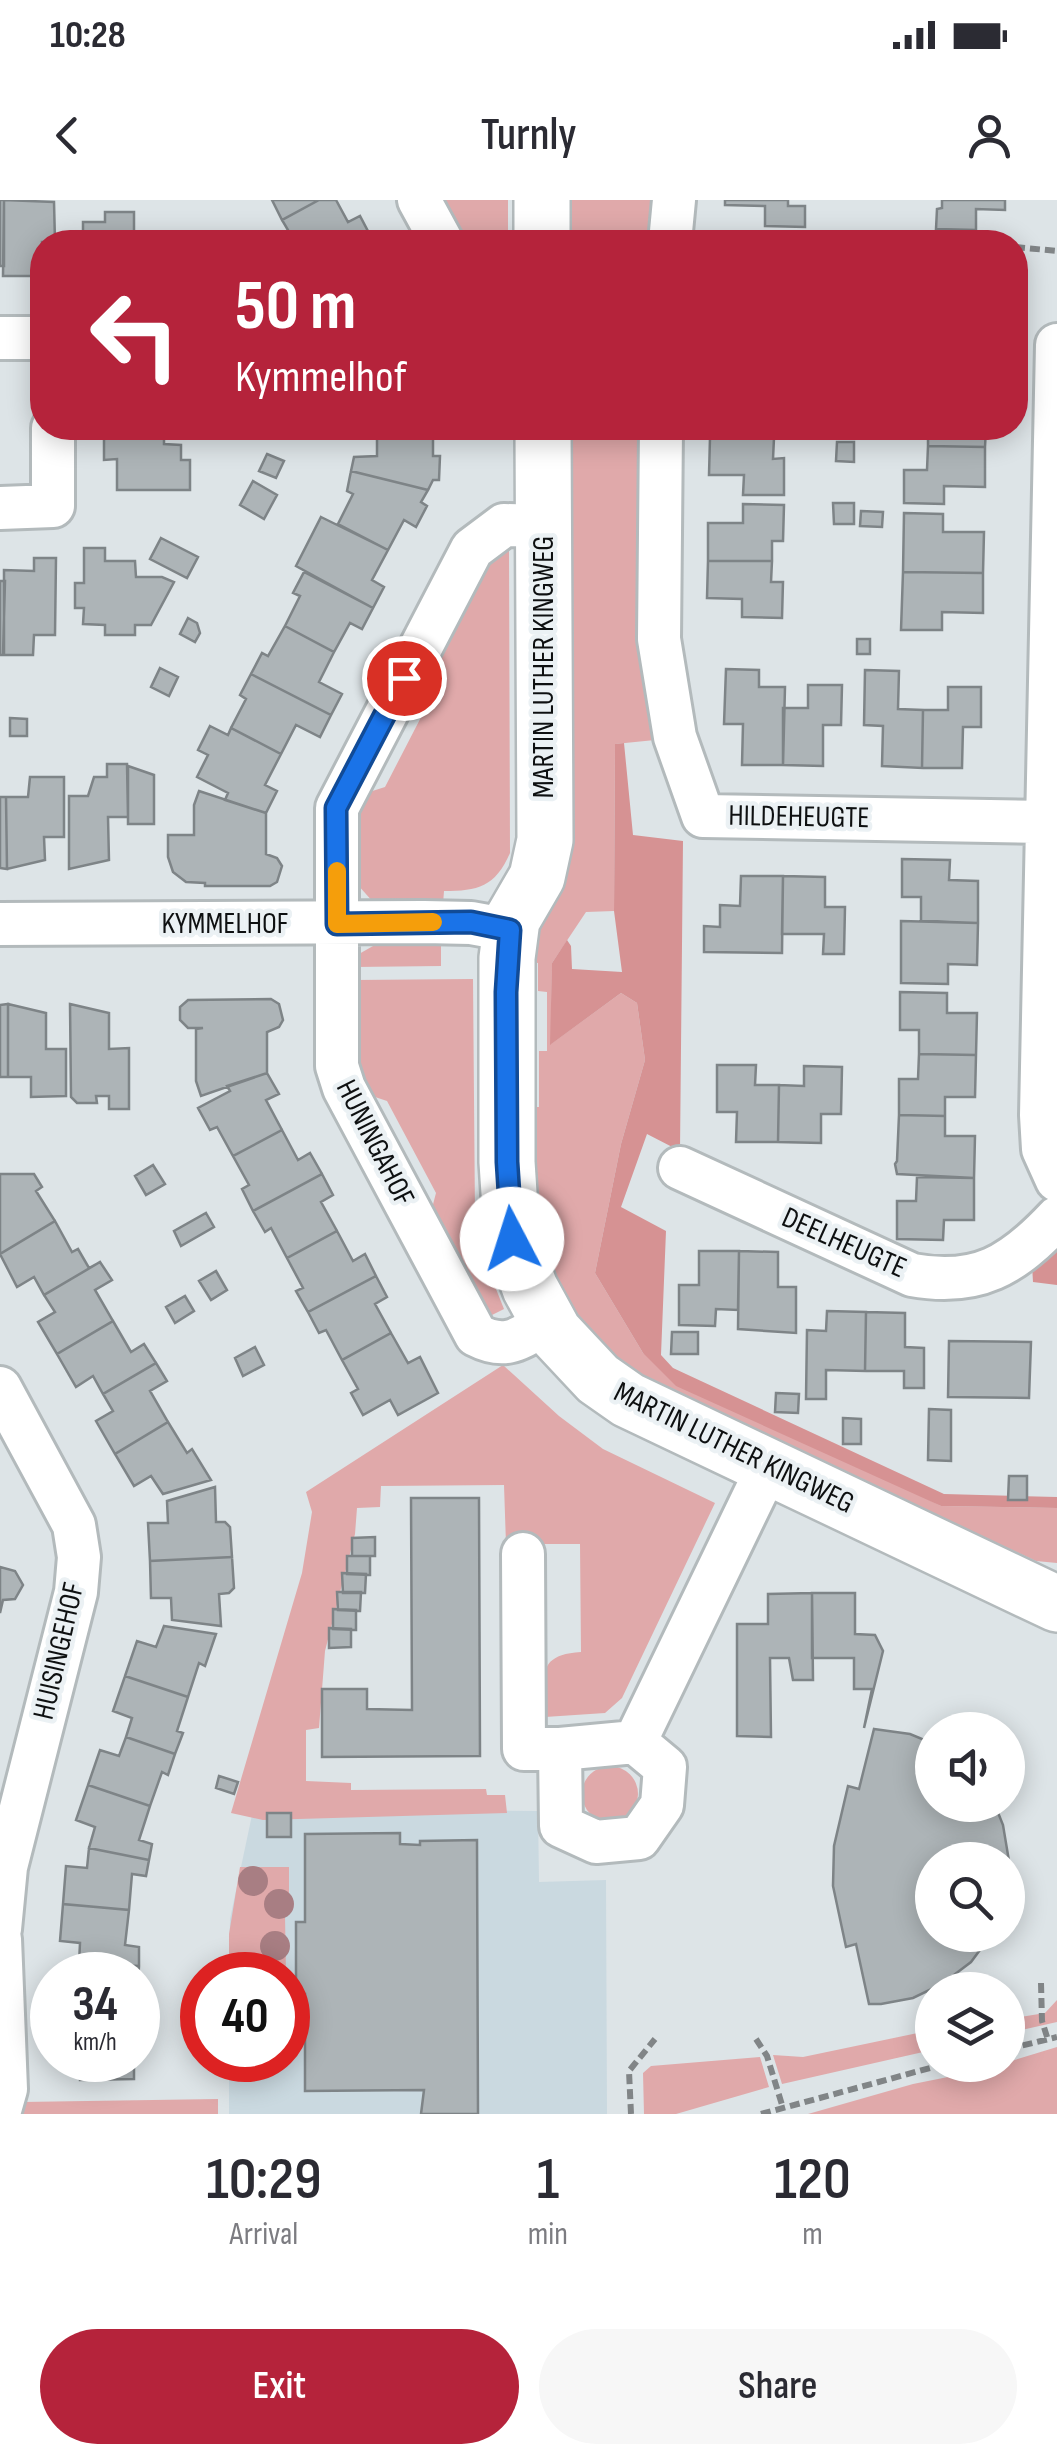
<!DOCTYPE html>
<style>
:root{--surface:#fff;--page:#f7f7f7;--text:#2b2b33;--muted:#7c7c81;--accent:#b5233b}
body{margin:0;font-family:"Sofia Sans Condensed",sans-serif;background:var(--page);color:var(--text);height:100vh;display:flex;flex-direction:column;font-size:38px;white-space:nowrap}
*{box-sizing:border-box;margin:0}
p{font-size:32px;color:var(--muted)}
.icon{flex:none;width:55px;height:55px;fill:none;stroke:currentColor;stroke-width:2;stroke-linecap:round;stroke-linejoin:round}
.map{position:relative;height:1914px;overflow:hidden}
.side{display:flex;flex-direction:column;background:var(--surface);flex:1}
.side>*{flex:none}
.hud{position:absolute;left:30px;top:30px;width:998px;height:210px;border-radius:40px;box-shadow:0 5px 25px #0003;background:#b5233b;color:#fff;overflow:hidden}
.tools{position:absolute;left:915px;top:1512px;display:grid;gap:20px}
.tools a{display:grid;place-items:center;width:110px;height:110px;border-radius:50%;background:var(--surface);box-shadow:0 5px 25px #0003;font-size:50px}
.speed{position:absolute;left:30px;top:1752px;display:flex;gap:20px;font-size:50px;font-weight:700;text-align:center}
.speed>*{display:grid;place-content:center;width:130px;height:130px;border-radius:50%;background:var(--surface);box-shadow:0 5px 25px #0003;line-height:1}
.speed small{font-size:25px;font-weight:400}
.speed .limit{border:15px solid #d22;background:#fff;color:#111}
.pin{position:absolute;display:grid;place-items:center;width:85px;height:85px;color:#fff;margin:-42px;border:5px solid #fff;border-radius:50%;box-shadow:0 2px 10px #0007}
.me{position:absolute;width:110px;margin:-55px;rotate:355deg;stroke-linejoin:round;filter:drop-shadow(0 0 8px #0008)}
.turn{display:flex;align-items:center;gap:35px;height:210px;padding:0 40px;font-size:45px}
.turn .icon{width:130px;height:130px;stroke-width:2.5}
.turn b{display:block;font-size:70px;line-height:85px}
.eta{display:flex;justify-content:space-evenly;align-items:center;height:170px;text-align:center}
.eta b{font-size:60px;font-weight:600;line-height:70px}
.action{display:flex;gap:20px;margin-top:auto;padding:20px 40px}
.action a{flex:1;height:115px;border-radius:60px;background:var(--accent);color:#fff;font-size:40px;font-weight:600;line-height:115px;text-align:center}
.action a+a{background:var(--page);color:var(--text)}
.status{display:flex;justify-content:space-between;align-items:center;height:70px;padding:0 50px;background:var(--surface);direction:ltr}
.status svg{height:28px;fill:currentColor}
header{display:flex;justify-content:space-between;align-items:center;height:130px;padding:0 40px;background:var(--surface);font-size:45px;font-weight:600}
.map>svg:first-child{display:block}
.built{fill:#cad9e0}
.green{fill:#e0a9aa}
.forest{fill:#d69293}
.building{fill:#adb4b7;stroke:#7e8487;stroke-width:2.5}
.lines{fill:none;stroke-linecap:round;stroke-linejoin:round}
.street-casing{stroke:#b3babc;stroke-width:48}
.secondary-casing{stroke:#b3babc;stroke-width:60}
.path{stroke:#818587;stroke-width:6;stroke-dasharray:10 5;stroke-linecap:butt}
.street{stroke:#fff;stroke-width:42}
.secondary{stroke:#fff;stroke-width:55}
.tree{fill:#a87e83}
.route-casing{stroke:#114b97;stroke-width:25}
.route{stroke:#1a73e8;stroke-width:18}
.slow{stroke:#f59e0b;stroke-width:18}
.labels{text-anchor:middle;dominant-baseline:central;stroke-width:9;stroke-linejoin:round;paint-order:stroke}
.street-label{font-size:30px;fill:#0e1011;stroke:#ebf1f4}
</style>
<div class="status"><b>10:28</b><svg viewBox="0 0 49 12"><path d="M0 12V9h3v3zM5 12V6h3v6zM10 12V3h3v9zM15 12V0h3v12zM26 1h20v11H26zM47 4h2v5h-2z"/></svg></div>
<header><svg class="icon" aria-label="back" viewBox="0 0 24 24"><path d="M15 5l-7 7 7 7"/></svg>Turnly<svg class="icon" aria-label="person" viewBox="0 0 24 24"><circle cx="12" cy="8" r="4"/><path d="M4 21q1-7 8-7t8 7"/></svg></header>
<div class="map">
<svg width="1057" height="1914" viewBox="0 0 1057 1914">
<rect width="100%" height="100%" fill="#dde4e7"/>
<!-- built -->
<path class="built" d="M448 1610 538 1611 539 1682 606 1680 607 1914H229V1860H288V1775H229L230 1719 252 1615Z"/>
<!-- green -->
<path class="green" d="M440 0H508V42H463Z
M564 0H656V18L648 19V42H564Z
M565 228H645L665 539 615 544 614 711 586 712 552 763 551 844 621 793 637 803 645 860 621 944 595 1073 643 1153 941 1306 1057 1308V1363L1036 1361 997 1343 993 1353 668 1200 575 1125 535 1035 529 907H539V851H547V792L538 791V763L526 761Z
M509 347 510 653C495 687 478 691 444 691L443 704 374 703 357 684 353 624 363 594 385 587 432 496 425 476 488 355Z
M374 742H441V766L354 767 359 754 373 746Z
M473 779 475 1016 484 1059 504 1109 486 1118 431 1012 436 993 387 901 369 895 359 878 354 780Z
M503 1165 559 1216 603 1249 715 1303 622 1498 605 1513 545 1517C545 1478 534 1455 581 1452L580 1344H506L504 1285 381 1286 380 1307 357 1308 355 1334 325 1451 319 1528 306 1530V1581L351 1583V1590L486 1589 487 1595H505L507 1613 263 1620 231 1613 302 1373 312 1312 306 1292Z
M582 1594a28 28 0 1 1 56 0a28 28 0 1 1-56 0Z
M240 1667H289V1710L285 1715 286 1775H229V1734Z
M1057 1800V1822L1008 1833V1819L1045 1813Z
M932 1830V1850L782 1884 773 1855 803 1857Z
M1057 1847V1914H808L913 1884 1008 1865V1862Z
M760 1857 769 1887 676 1914H644L643 1873 651 1866Z
M218 1899V1914H19L22 1902Z"/>
<!-- forest -->
<path class="forest" d="M624 543 633 635 683 641 680 951 647 934 621 1007 666 1031 661 1155 673 1168 944 1294 1057 1297V1308L941 1306 676 1186 643 1153 595 1073 621 944 645 860 637 803 621 793 550 845 552 763 567 740 571 746 572 769 622 772 614 711 615 544Z
M1057 1047V1085L1033 1082 1032 1065Z"/>
<!-- building -->
<path class="building" d="M0 0H4V66H0Z
M4 0 54 2 55 42H42V89H34V76H3Z
M272 0H319L282 20Z
M319 0H336L348 22 360 16 371 37 361 42H295L282 20Z
M725 0H788V6H805V27L765 26V6L725 5Z
M942 0H1005V10L976 9V30L936 29 937 9 942 8Z
M105 12H134V35H160V42H75V37H83V22H105Z
M377 228H433V256H440L439 280H433L428 290 351 271 354 257 377 256Z
M710 228H774V238H710Z
M928 228H986L985 247 928 246Z
M164 236V244L181 245V260H190V290H117V259L104 260V238Z
M710 238H774L773 259 784 258V295H743L744 275H709Z
M837 242H854V262L836 261Z
M928 246 985 247V287L944 286V304L904 303V270H927Z
M267 254 284 261 276 278 259 271Z
M351 271 428 290 421 302 427 306 416 327 404 320 388 350 338 324 353 294 347 291Z
M253 281 277 295 264 319 240 305Z
M833 303H854V324H834Z
M743 304 784 305 783 341H772V361H708V323H743Z
M861 311 883 312 882 327 860 326Z
M904 313 943 314V332H984L983 373 903 372Z
M321 317 388 350 372 380 384 387 373 408 296 366Z
M161 338 198 357 187 378 150 359Z
M84 348H105V361H135L136 377H162L174 382 151 425H135V435H105V425L83 424 84 408H75V383H84Z
M34 358H56L55 435H34L33 455H4V370L34 371Z
M708 361H772L771 382H783L782 418 742 417V399L707 398Z
M304 372 373 408 362 429 350 423 334 452 285 426 300 396 293 393Z
M903 372 983 373V413L942 412V430H901Z
M0 381H5L3 455H0Z
M188 418 197 423 200 433 195 442 180 434Z
M285 426 334 452 319 482 342 494 331 515 251 474 262 453 268 456Z
M857 439H870V454H857Z
M160 468 178 477 169 496 151 487Z
M726 469 759 470V487H785L783 565H742L743 524H724Z
M865 470 899 471 898 509 923 510 922 568 882 566 883 526 864 525Z
M251 474 331 515 320 537 296 525 281 554 231 528 246 499 240 495Z
M808 485H842L841 525H823V566L783 565V508H808Z
M948 487H981V527H963L962 568H922L923 510H948Z
M10 518 27 519V536H10Z
M210 526 228 535 231 528 281 554 265 585 277 591 266 613 225 600 228 593 197 577 208 555 198 550Z
M107 564H127L128 617H108L109 660 69 669V596H88L94 577H107Z
M128 566 154 575V624H128Z
M30 577H64V637H44L45 660 7 669 6 597H28Z
M199 591 266 613V654L277 658 282 666 277 682 270 686H205V683L186 682 173 672 168 657V635H194V605Z
M0 597H6L7 669 0 668Z
M902 659 950 660 949 680 978 681V723L921 721V697H902Z
M741 676H783L782 753 704 752V726L720 727V705L740 706Z
M783 676 825 677V707H845L844 754H823L824 734H782Z
M901 721 978 723 977 765 948 764V784L901 783Z
M900 792 947 793V813H977L976 855 919 854V830H900Z
M271 799 279 804 283 820 279 827 267 832V873L201 896 196 881V829L203 828H188L180 820V807L188 800Z
M8 804 46 813V849H66V896L31 897V877H8Z
M8 804V877H0V805Z
M70 804 109 813V849L129 848V909H109V896H96L97 903H77L71 897Z
M919 854 976 855 975 897H945V916L899 915V879H918Z
M717 865H756L755 885H779L778 942H736L737 912H717Z
M804 866 842 867 841 914H821V943L778 942 779 885 804 886Z
M267 873 279 894 266 900 282 930 233 956 217 927 210 930 198 908 230 891 227 886Z
M899 915 945 916V936H975L974 978 897 974 895 964 897 961Z
M282 930 298 960 310 953 322 974 253 1011 242 989 249 985 233 956Z
M153 965 165 984 146 995 135 976Z
M0 974H34L42 987 36 991 55 1021 0 1054Z
M322 974 333 995 321 1002 337 1031 287 1058 271 1028 265 1032 253 1011Z
M917 977 974 978V1020H944L943 1040 897 1039V1001H916Z
M206 1013 214 1027 181 1046 174 1031Z
M55 1021 72 1052 78 1049 89 1068 100 1062 44 1095 34 1077 17 1087 0 1054Z
M337 1031 353 1061 365 1054 376 1076 308 1112 296 1091 303 1088 287 1058Z
M699 1051H739L738 1110 716 1109 715 1126 679 1125V1085H699Z
M739 1051 778 1052V1087H796V1133L738 1129Z
M100 1062 112 1080 95 1090 113 1121 57 1154 38 1122 55 1112 44 1095Z
M216 1071 227 1090 211 1100 199 1081Z
M376 1076 387 1097 375 1104 391 1133 342 1160 326 1130 319 1133 308 1112Z
M185 1096 194 1111 175 1123 166 1107Z
M827 1111 866 1112 865 1171 826 1170V1199H806L807 1130 826 1131Z
M866 1112 905 1113V1147L924 1148V1188H904V1171H865Z
M113 1121 131 1152 144 1144 156 1163 103 1194 93 1176 76 1187 57 1154Z
M672 1132H698V1154H671Z
M391 1133 408 1163 420 1157 438 1193 398 1215 390 1200 363 1215 351 1193 358 1189 342 1160Z
M949 1141 1031 1142 1029 1198 948 1197Z
M255 1147 264 1165 243 1176 235 1158Z
M156 1163 167 1181 150 1191 168 1222 115 1254 96 1221 113 1211 103 1194Z
M776 1193 799 1194 798 1213 775 1212Z
M929 1209 951 1210V1261L928 1260Z
M843 1218 861 1219V1244H843Z
M168 1222 187 1253 192 1249 211 1280 163 1294 151 1276 134 1286 115 1254Z
M1009 1276H1027V1300H1008Z
M215 1287 216 1322H225L230 1327 232 1357 150 1361 148 1323H168L167 1301Z
M411 1298H479L480 1556 322 1557V1489H367V1509L412 1510Z
M375 1337V1356H352V1338Z
M347 1356H370V1375L347 1374Z
M232 1357 234 1388 229 1393 219 1394 221 1426 172 1420 171 1398H151L150 1361Z
M0 1367 15 1371 23 1385 15 1399 3 1400 0 1413Z
M342 1373 366 1374 365 1393H343Z
M337 1392H361L360 1411 338 1410Z
M812 1393H855V1434L875 1435 883 1451 864 1528 872 1489H854V1458H812Z
M812 1393 813 1480H793L789 1458H770L771 1537 737 1536V1424H768V1394Z
M333 1409 356 1410V1430L333 1429Z
M164 1426 216 1434 205 1466 199 1463 188 1497 125 1476 137 1441 156 1447Z
M329 1428 351 1429V1447L329 1448Z
M125 1476 188 1497 177 1531 183 1533 175 1554 126 1537 132 1518 113 1511Z
M874 1529 910 1534 932 1543V1605H995L1003 1625 1009 1661 1008 1687V1660H932V1735H991L971 1762 942 1784 913 1798 881 1804H869L856 1744 846 1747 833 1686 834 1646 848 1586 859 1589Z
M126 1537 175 1554 168 1575 162 1572 150 1606 88 1585 100 1550 119 1556Z
M219 1576 238 1582 234 1594 216 1588Z
M88 1585 150 1606 139 1640 152 1644 149 1660 89 1648 95 1627 76 1620Z
M267 1613H291V1637H267Z
M400 1633V1644L420 1645V1641L477 1640 478 1914H421L424 1890 305 1891V1794H296V1722H305V1634Z
M89 1648 149 1660 146 1676 132 1674 129 1710 63 1704 66 1666 87 1668Z
M63 1704 129 1710 125 1745 139 1747V1766L79 1764 80 1743 60 1741Z
M79 1764 139 1766 138 1785V1775H78Z
M202 1797V1819H190V1798Z
M79 1860H134V1879L80 1880Z"/>
<g class="lines">
<defs>
<path id="street" d="M419 0 442 42
M670 42 674 0
M0 138H42
M1057 145 1041 915 1043 949 1057 980
M661 228 659 439 675 537 703 616 1049 622
M0 308 53 306V228
M543 326 504 325 472 349 337 608V866L344 888 476 1135C507 1151 520 1138 548 1122
M0 724 424 722 471 723 510 730
M680 968 912 1075C978 1087 1013 1065 1057 1018
M0 1188 74 1325 79 1357 76 1392 6 1667 0 1729
M523 1354 524 1549H560L635 1542 665 1567 662 1605 639 1638 596 1642 561 1626 560 1549
M635 1542 768 1267
M0 1739 6 1889 0 1910"/>
<path id="secondary" d="M542 42V0
M543 228 545 640 537 677 512 720 507 758V962L512 1039 530 1088 554 1132 598 1179 628 1200 1057 1404"/>
</defs>
<!-- street casing -->
<use href="#street" class="street-casing"/>
<!-- secondary casing -->
<use href="#secondary" class="secondary-casing"/>
<!-- path -->
<path class="path" d="M712 40 824 42
M1015 47 1057 51
M1041 1783 1042 1821 1048 1840
M940 1788 941 1790
M756 1839 767 1856 783 1908
M1008 1849 1057 1837
M631 1914 629 1871 655 1839
M761 1914 941 1865"/>
<!-- street -->
<use href="#street" class="street"/>
<!-- secondary -->
<use href="#secondary" class="secondary"/>
</g>
<!-- trees -->
<g class="tree">
<circle cx="253" cy="1681" r="15"/>
<circle cx="279" cy="1704" r="15"/>
<circle cx="275" cy="1746" r="15"/>
</g>
<g class="lines">
<defs>
<path id="route" d="M404 478 336 608 337 724 471 722 510 730 506 792 507 962 512 1039"/>
</defs>
<!-- route casing -->
<use href="#route" class="route-casing"/>
<!-- route -->
<use href="#route" class="route"/>
<!-- slow -->
<path class="slow" d="M337 671V724L433 722"/>
</g>
<g class="labels">
<!-- street labels -->
<g class="street-label">
<text transform="translate(544 467) rotate(-90)">MARTIN LUTHER KINGWEG</text>
<text transform="translate(799 617) rotate(1)">HILDEHEUGTE</text>
<text x="225" y="724">KYMMELHOF</text>
<text transform="translate(375 943) rotate(63)">HUNINGAHOF</text>
<text transform="translate(844 1043) rotate(24)">DEELHEUGTE</text>
<text transform="translate(734 1248) rotate(26)">MARTIN LUTHER KINGWEG</text>
<text transform="translate(59 1451) rotate(-77)">HUISINGEHOF</text>
</g>
</g>
</svg>
<div class="tools">
<a><svg class="icon" aria-label="sound" viewBox="0 0 24 24"><path d="M4 9h4l5-4v14l-5-4H4zM17 9q2 3 0 6"/></svg></a>
<a><svg class="icon" aria-label="search" viewBox="0 0 24 24"><circle cx="10" cy="10" r="6"/><path d="M15 15l6 6"/></svg></a>
<a><svg class="icon" aria-label="layers" viewBox="0 0 24 24"><path d="M12 4l9 5-9 5-9-5zM3 14l9 5 9-5"/></svg></a>
</div>
<div class="speed"><div>34<small>km/h</small></div><div class="limit">40</div></div>
<div class="pin" style="left:404px;top:478px;background:#d93025"><svg class="icon" aria-label="arrive" viewBox="0 0 24 24"><path d="M6 21V4h12l-3 4 3 4H6"/></svg></div>
<svg class="me" style="left:512px;top:1039px" viewBox="-20 -20 40 40"><circle r="19" fill="#fff"/><path d="M0-13L10 11 0 6-10 11z" fill="#1a73e8"/></svg>
<div class="hud">
<div class="turn"><svg class="icon" aria-label="left" viewBox="0 0 24 24"><path d="M17 20v-9H6M10 6l-5 5 5 5"/></svg><div><b>50 m</b>Kymmelhof</div></div>
</div>
</div>
<section class="side">
<div class="eta">
<div><b>10:29</b><p>Arrival</p></div>
<div><b>1</b><p>min</p></div>
<div><b>120</b><p>m</p></div>
</div>
<div class="action"><a>Exit</a><a>Share</a></div>
</section>
